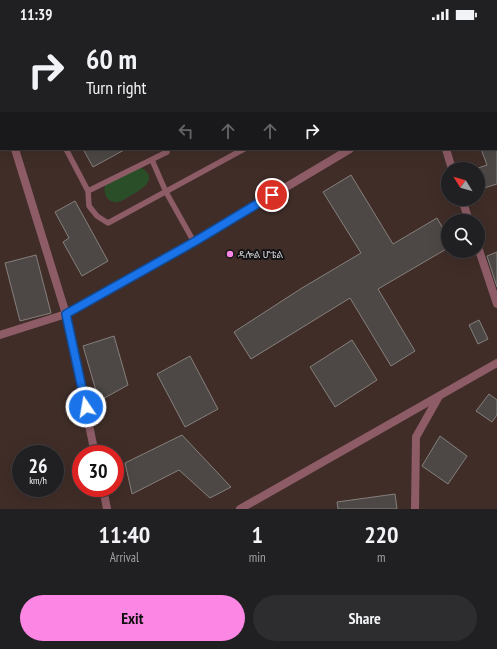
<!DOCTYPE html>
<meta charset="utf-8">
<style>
:root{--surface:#201f22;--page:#2d2c2f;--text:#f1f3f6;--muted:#a2a2a5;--line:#3d3d40;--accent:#fc86e3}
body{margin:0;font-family:"PT Sans Narrow","Noto Sans Ethiopic",sans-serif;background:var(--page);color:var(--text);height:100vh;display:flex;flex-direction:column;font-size:15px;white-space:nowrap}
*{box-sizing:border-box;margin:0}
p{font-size:13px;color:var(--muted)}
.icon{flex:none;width:22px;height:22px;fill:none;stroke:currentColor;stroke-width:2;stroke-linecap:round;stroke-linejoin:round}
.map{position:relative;height:481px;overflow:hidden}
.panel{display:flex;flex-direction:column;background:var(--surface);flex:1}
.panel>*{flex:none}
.hud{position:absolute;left:0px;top:0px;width:497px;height:122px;box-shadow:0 4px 16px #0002,0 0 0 1px var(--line);background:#201f22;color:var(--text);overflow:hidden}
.needle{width:26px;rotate:307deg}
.fabs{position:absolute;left:441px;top:134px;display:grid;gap:8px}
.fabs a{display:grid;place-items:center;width:44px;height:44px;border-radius:50%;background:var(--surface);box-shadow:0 4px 16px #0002,0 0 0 1px var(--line);font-size:20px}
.speed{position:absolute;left:12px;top:417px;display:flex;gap:8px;font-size:20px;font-weight:700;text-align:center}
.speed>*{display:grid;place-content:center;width:52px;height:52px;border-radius:50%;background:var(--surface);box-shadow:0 4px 16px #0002,0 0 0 1px var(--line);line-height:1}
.speed small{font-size:10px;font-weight:400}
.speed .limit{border:6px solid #d22;background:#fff;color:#111}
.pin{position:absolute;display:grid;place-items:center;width:34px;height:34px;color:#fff;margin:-17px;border:2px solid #fff;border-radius:50%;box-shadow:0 1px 4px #0007}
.me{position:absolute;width:44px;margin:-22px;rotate:348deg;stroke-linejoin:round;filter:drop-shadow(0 0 3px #0008)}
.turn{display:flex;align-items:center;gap:14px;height:84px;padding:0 20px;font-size:18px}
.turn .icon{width:52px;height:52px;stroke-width:2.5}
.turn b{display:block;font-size:28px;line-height:34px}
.lanes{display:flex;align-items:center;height:38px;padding:0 20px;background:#0003;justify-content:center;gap:20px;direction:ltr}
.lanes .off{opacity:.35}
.eta{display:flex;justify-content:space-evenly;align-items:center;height:68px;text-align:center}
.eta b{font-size:24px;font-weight:700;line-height:28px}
.action{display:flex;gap:8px;margin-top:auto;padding:8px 20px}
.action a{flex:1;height:46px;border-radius:24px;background:var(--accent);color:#111;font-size:16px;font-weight:700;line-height:46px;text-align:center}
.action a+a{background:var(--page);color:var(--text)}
.status{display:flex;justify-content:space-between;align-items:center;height:28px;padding:0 20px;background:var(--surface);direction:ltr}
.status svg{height:11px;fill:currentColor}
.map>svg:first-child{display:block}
.industrial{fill:#402d28;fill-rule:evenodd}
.green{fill:#2a4e28}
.building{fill:#4d4845;stroke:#85807d}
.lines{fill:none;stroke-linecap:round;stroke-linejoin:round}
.lane{stroke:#8e5c66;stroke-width:5.5}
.street{stroke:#8e5c66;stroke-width:8}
.route-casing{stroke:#114b97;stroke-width:10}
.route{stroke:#1a73e8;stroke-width:7}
.poi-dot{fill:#fc86e3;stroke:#131214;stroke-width:1.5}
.labels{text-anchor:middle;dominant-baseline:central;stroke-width:4;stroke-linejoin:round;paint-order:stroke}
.poi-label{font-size:10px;fill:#d4d3d6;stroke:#131214;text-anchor:start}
</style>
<div class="status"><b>11:39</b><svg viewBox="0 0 49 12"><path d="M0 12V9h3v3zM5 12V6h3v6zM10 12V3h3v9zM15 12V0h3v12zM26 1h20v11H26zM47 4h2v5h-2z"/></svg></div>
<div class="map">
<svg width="497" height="481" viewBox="0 0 497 481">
<rect width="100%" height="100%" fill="#2b292e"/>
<!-- industrial -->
<path class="industrial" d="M0 0H497V481H0ZM1 1H496V121H1ZM448 141H478V171H448ZM448 193H478V223H448ZM21 426H55V460H21ZM81 426H115V460H81Z"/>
<!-- green -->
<path class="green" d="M140 139C161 151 141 162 130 168 126 170 122 173 118 174 108 176 103 166 105 157Z"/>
<!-- building -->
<path class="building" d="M83 121H126L93 139Z
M481 121H497V156L478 162V140L487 137Z
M351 147 393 216 437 190 448 209V220L378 261 415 323 391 338 350 270 251 331 234 304 302 260 361 225 323 164Z
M75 173 108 233 82 248 63 214 69 210 55 184Z
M497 224V259L487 228Z
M36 227 51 285 20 293 5 235Z
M479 292 488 311 478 316 469 297Z
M114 308 128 357 99 373 83 318Z
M352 312 377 352 335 379 310 339Z
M190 328 218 381 185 399 157 346Z
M489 366 497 372V387L492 394 476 383Z
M182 407 231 459 210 470 179 442 132 466 125 435Z
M440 408 467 428 448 456 422 438Z
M395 466 397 481H338L337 474Z"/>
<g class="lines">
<!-- lane -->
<path class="lane" d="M367 0 368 1
M66 121 88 163 89 178 97 188 108 195 244 121
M152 132 166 164 194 214
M88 163 167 124V121"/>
<!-- street -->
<path class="street" d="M155 1 156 0
M496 37H497
M0 70 1 74
M0 88H1
M15 121 66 286 95 426
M446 121 452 141
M462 171 469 193
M478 219 497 276
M0 307 66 286 194 214 350 121
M103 460 107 481
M240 481 497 335
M415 481 416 409 438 370"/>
</g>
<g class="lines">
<defs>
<path id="route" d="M86 379 66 286 194 214 272 167"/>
</defs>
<!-- route casing -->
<use href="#route" class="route-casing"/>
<!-- route -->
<use href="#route" class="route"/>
</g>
<!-- markers -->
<circle class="poi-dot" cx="230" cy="226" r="4"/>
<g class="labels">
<!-- poi labels -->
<g class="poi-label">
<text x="238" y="226">ዳሎል ሆቴል</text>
</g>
</g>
</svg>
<div class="fabs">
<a><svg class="needle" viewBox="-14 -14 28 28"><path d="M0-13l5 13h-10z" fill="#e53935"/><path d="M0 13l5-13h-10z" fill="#a2a2a5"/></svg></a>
<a><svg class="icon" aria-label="search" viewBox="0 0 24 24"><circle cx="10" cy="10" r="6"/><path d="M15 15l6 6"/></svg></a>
</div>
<div class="speed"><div>26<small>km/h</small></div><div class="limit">30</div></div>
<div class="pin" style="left:272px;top:167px;background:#d93025"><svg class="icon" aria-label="arrive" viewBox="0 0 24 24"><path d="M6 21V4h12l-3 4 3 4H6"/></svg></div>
<svg class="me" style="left:86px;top:379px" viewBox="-20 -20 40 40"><circle r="17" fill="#1a73e8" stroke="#fff" stroke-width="3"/><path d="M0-11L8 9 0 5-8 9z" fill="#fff"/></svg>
<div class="hud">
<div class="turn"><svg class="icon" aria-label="right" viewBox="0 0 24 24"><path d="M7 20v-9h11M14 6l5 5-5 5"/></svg><div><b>60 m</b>Turn right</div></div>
<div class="lanes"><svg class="icon off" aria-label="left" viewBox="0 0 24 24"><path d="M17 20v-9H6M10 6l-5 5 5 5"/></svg><svg class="icon off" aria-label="ahead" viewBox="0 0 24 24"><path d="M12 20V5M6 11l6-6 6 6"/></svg><svg class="icon off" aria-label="ahead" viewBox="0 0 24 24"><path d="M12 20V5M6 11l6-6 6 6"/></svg><svg class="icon" aria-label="right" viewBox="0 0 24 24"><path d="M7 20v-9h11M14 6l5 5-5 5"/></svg></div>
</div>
</div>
<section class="panel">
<div class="eta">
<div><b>11:40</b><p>Arrival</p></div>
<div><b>1</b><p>min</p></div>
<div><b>220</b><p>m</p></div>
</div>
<div class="action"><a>Exit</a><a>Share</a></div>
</section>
